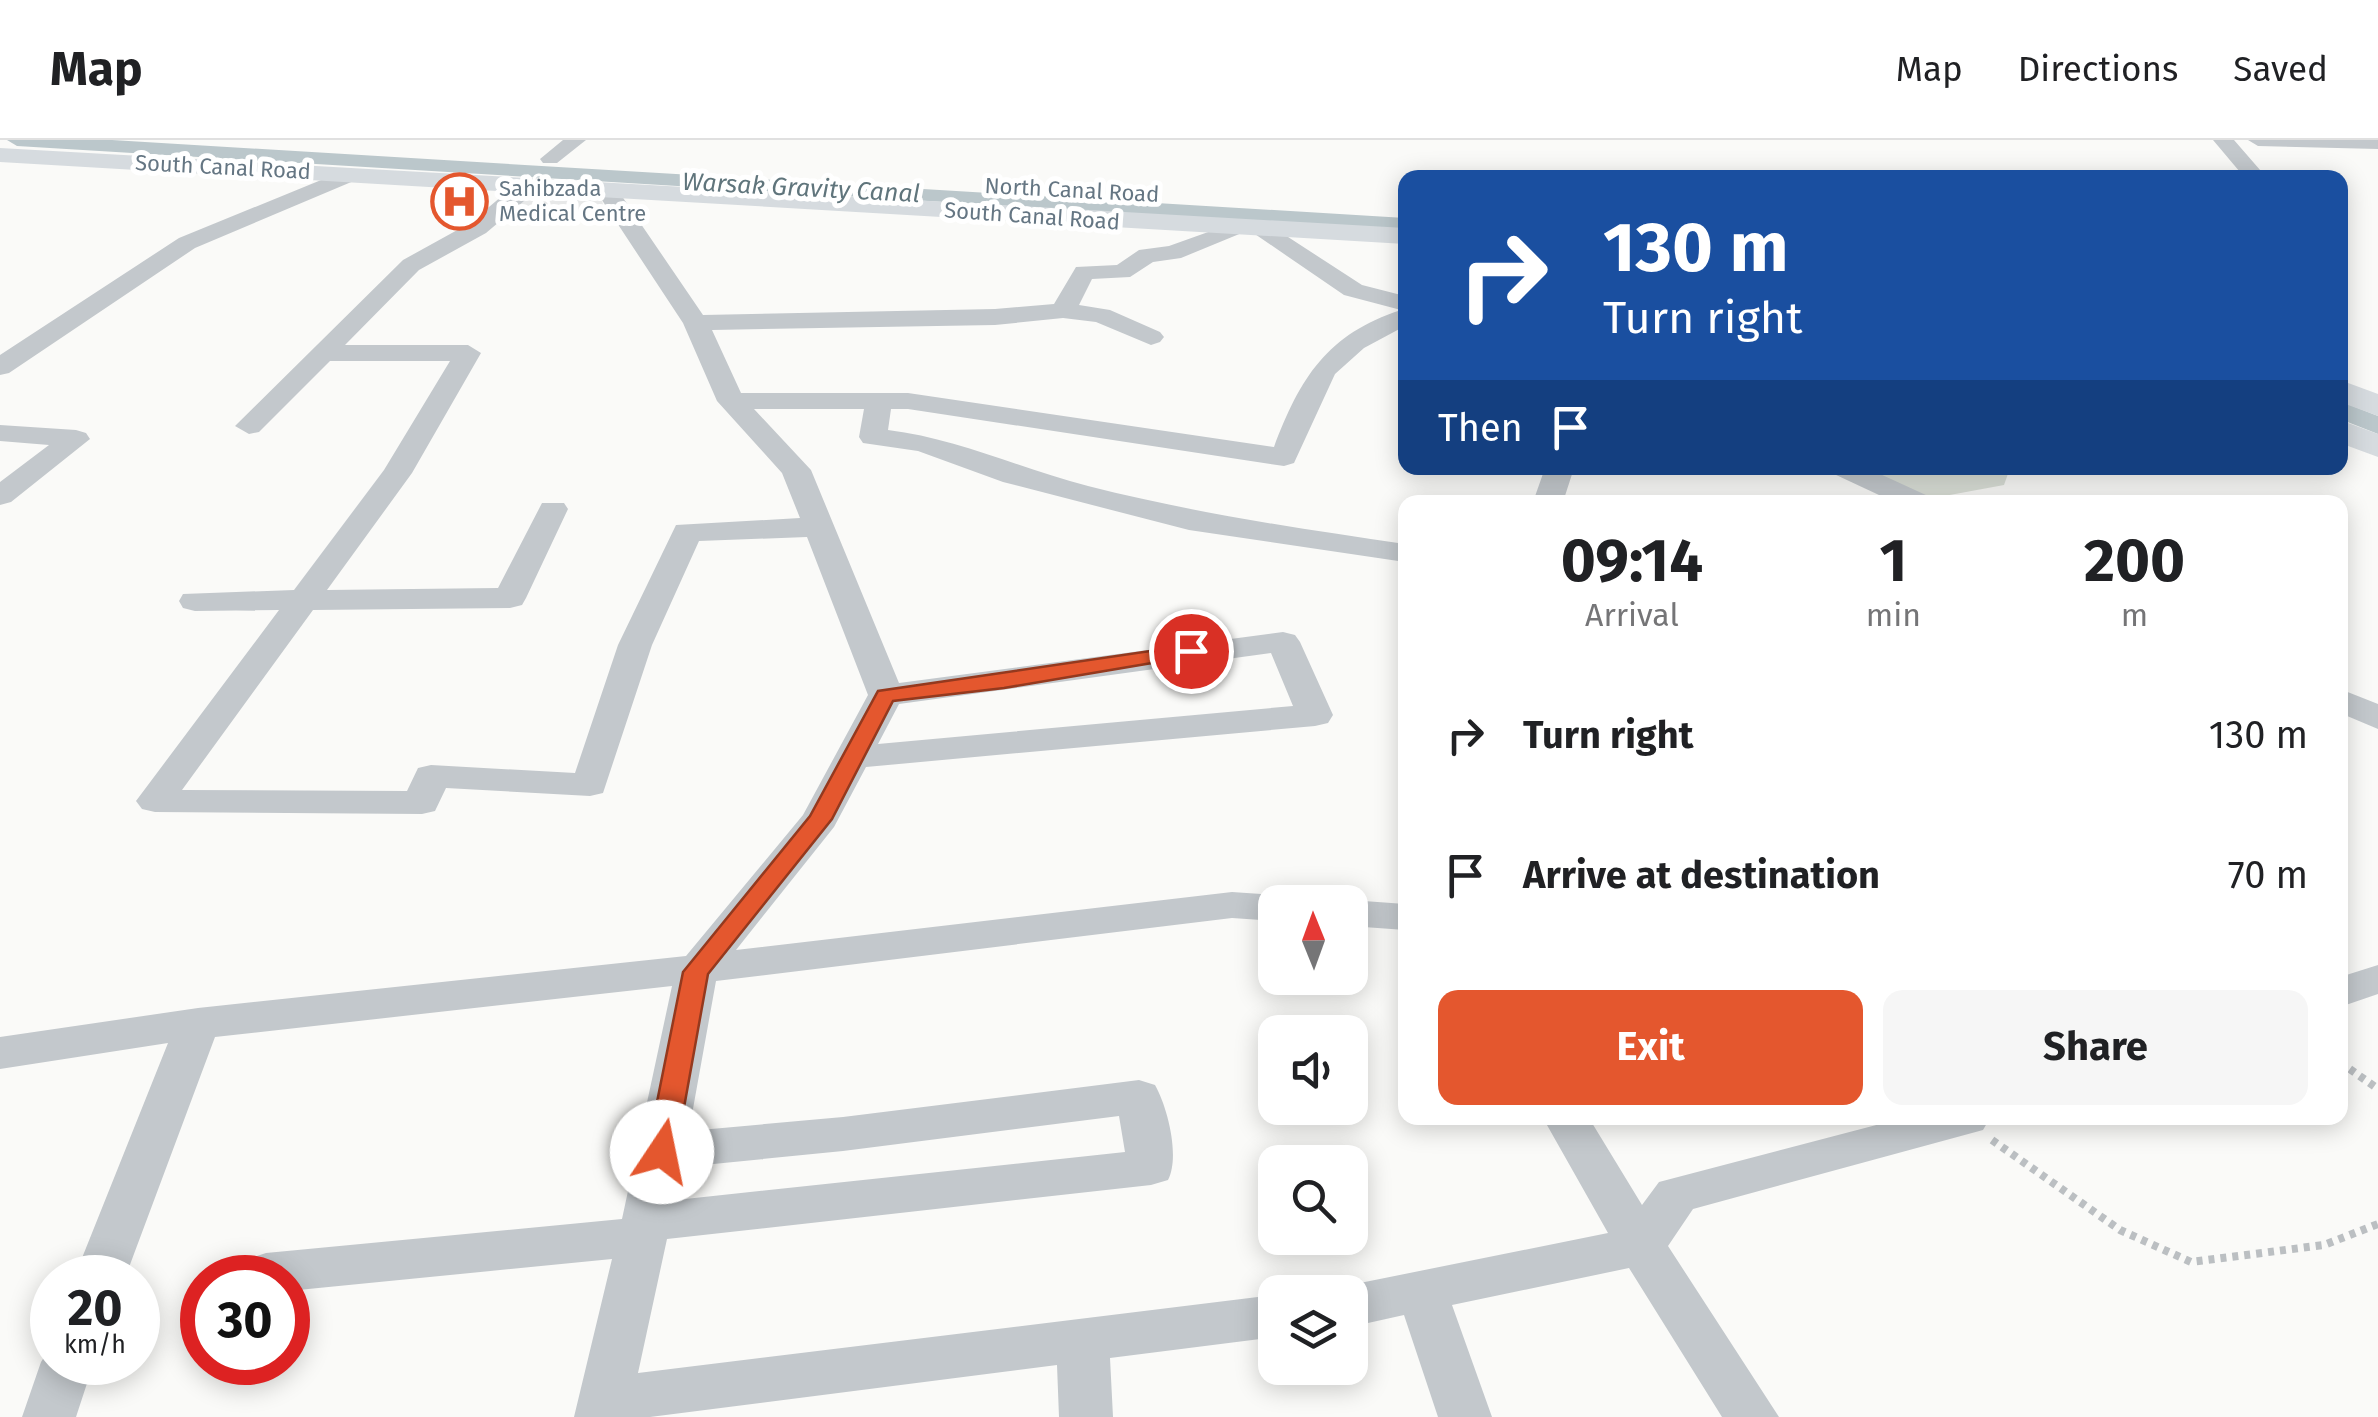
<!DOCTYPE html>
<style>
:root{--surface:#fff;--page:#f6f6f6;--text:#202124;--muted:#757577;--line:#e0e0e0;--accent:#e4572e}
body{margin:0;font-family:"Fira Sans",sans-serif;background:var(--page);color:var(--text);height:100vh;display:flex;flex-direction:column;font-size:38px;white-space:nowrap}
*{box-sizing:border-box;margin:0}
p{font-size:32px;color:var(--muted)}
.icon{flex:none;width:55px;height:55px;fill:none;stroke:currentColor;stroke-width:2;stroke-linecap:round;stroke-linejoin:round}
.map{position:relative;flex:1;overflow:hidden}
.sheet{position:absolute;left:1398px;top:355px;width:950px;height:630px;display:flex;flex-direction:column;background:var(--surface);border-radius:20px;box-shadow:0 5px 25px #0003}
.sheet>*{flex:none}
.top-card{position:absolute;left:1398px;top:30px;width:950px;height:305px;border-radius:20px;box-shadow:0 5px 25px #0003;background:#1a4fa0;color:#fff;overflow:hidden}
.needle{width:65px;rotate:359deg}
.buttons{position:absolute;left:1258px;top:745px;display:grid;gap:20px}
.buttons a{display:grid;place-items:center;width:110px;height:110px;border-radius:20px;background:var(--surface);box-shadow:0 5px 25px #0003;font-size:50px}
.speed{position:absolute;left:30px;top:1115px;display:flex;gap:20px;font-size:50px;font-weight:700;text-align:center}
.speed>*{display:grid;place-content:center;width:130px;height:130px;border-radius:50%;background:var(--surface);box-shadow:0 5px 25px #0003;line-height:1}
.speed small{font-size:25px;font-weight:400}
.speed .limit{border:15px solid #d22;background:#fff;color:#111}
.pin{position:absolute;display:grid;place-items:center;width:85px;height:85px;color:#fff;margin:-42px;border:5px solid #fff;border-radius:50%;box-shadow:0 2px 10px #0007}
.me{position:absolute;width:110px;margin:-55px;rotate:11deg;stroke-linejoin:round;filter:drop-shadow(0 0 8px #0008)}
.turn{display:flex;align-items:center;gap:35px;height:210px;padding:0 40px;font-size:45px}
.turn .icon{width:130px;height:130px;stroke-width:2.5}
.turn b{display:block;font-size:70px;line-height:85px}
.then{display:flex;align-items:center;height:95px;padding:0 40px;background:#0003;gap:20px;font-size:38px}
.eta{display:flex;justify-content:space-evenly;align-items:center;height:170px;text-align:center}
.eta b{font-size:60px;font-weight:700;line-height:70px}
.cta{display:flex;gap:20px;margin-top:auto;padding:20px 40px}
.cta a{flex:1;height:115px;border-radius:20px;background:var(--accent);color:#fff;font-size:40px;font-weight:700;line-height:115px;text-align:center}
.cta a+a{background:var(--page);color:var(--text)}
ul{padding:0;list-style:none}
li{display:flex;align-items:center;gap:30px;height:140px;padding:0 40px}
li div{flex:1}
li b{display:block;font-size:38px}
li em{font-style:normal}
header{display:flex;align-items:center;gap:60px;box-sizing:border-box;height:140px;padding:0 50px;background:var(--surface);border-bottom:2px solid var(--line)}
header strong{font-size:48px}
nav{display:flex;gap:55px;margin-inline-start:auto;font-size:35px}
.map>svg:first-child{display:block}
.built{fill:#e8e9e9}
.green{fill:#dadfd7}
.lines{fill:none;stroke-linecap:round;stroke-linejoin:round}
.canal{fill:#bbc7cb;fill-rule:evenodd}
.path{stroke:#bbbfc2;stroke-width:8;stroke-dasharray:6 6;stroke-linecap:butt}
.minor{fill:#c3c8cc;fill-rule:evenodd}
.major{fill:#d6dbdf;fill-rule:evenodd}
.route{fill:#e4572e;stroke:#94391e;stroke-width:2.5}
.labels{text-anchor:middle;dominant-baseline:central;stroke-width:10;stroke-linejoin:round;paint-order:stroke}
.far-street-label{font-size:22px;fill:#657683;stroke:#fff}
.far-poi-label{font-size:22px;fill:#657683;stroke:#fff;text-anchor:start}
.far-water-label{font-size:25px;font-style:italic;fill:#60757c;stroke:#fff}
</style>
<header>
<strong>Map</strong>
<nav><a>Map</a><a>Directions</a><a>Saved</a></nav>
</header>
<div class="map">
<svg width="2378" height="1277" viewBox="0 0 2378 1277">
<rect width="100%" height="100%" fill="#fafaf8"/>
<!-- built -->
<path class="built" d="M531 46 600 52 606 77 497 81Z"/>
<!-- green -->
<path class="green" d="M1857 328H2010L2004 345 1928 359Z"/>
<g class="lines">
<!-- canal -->
<path class="canal" d="M7 0H112L1405 78V90L17 6Z
M2340 261 2378 276V294L2340 279Z"/>
<!-- path -->
<path class="path" d="M2340 922 2378 949
M1992 1000 2120 1090 2191 1122 2324 1105 2378 1084"/>
<!-- minor -->
<path class="minor" d="M563 0H586L557 23H543L540 19Z
M2213 0H2234L2267 38H2245Z
M2248 0H2378V9L2258 6Z
M348 29 359 35 356 40 195 108 9 233 0 235V215L179 98Z
M529 39 537 40 540 45 537 50 486 93 419 130 345 205H468L481 213 412 333 327 450 498 448 542 363H564L568 369 526 458 522 465 510 468 313 470 182 650 407 651 418 628 431 625 575 633 618 505 676 385 800 378 782 333 717 261 683 183 596 51 599 46H615L703 175 995 169 1054 164 1076 127 1117 125 1139 110 1169 106 1239 81 1250 87 1260 82 1268 84 1362 145 1405 156V186L1364 208 1335 234 1294 323 1284 326 908 269H891L888 290C956 298 1021 329 1088 346 1194 373 1296 388 1405 404V422L1189 390 1003 342 918 311 863 303 859 297 864 269H754L811 330 899 543 1283 492 1295 495 1300 502 1333 575 1328 583 1315 586 866 627 834 687 736 810 1232 752 1275 755 1292 762H1275V781L1232 778 716 841 689 991 843 977 1139 940 1155 945C1168 968 1180 1017 1168 1040L1151 1045 667 1099 638 1233 1275 1155V1197L1110 1218 1113 1277H1059L1057 1225 650 1277H574L612 1119 288 1151V1138H243L241 1133 248 1119 266 1113 622 1079 672 846 215 897 125 1138H74L168 903 0 929V897L198 868 686 816 803 675 868 555 807 397 699 401 652 505 603 653 590 656 446 648 435 671 422 674 155 672 142 669 136 661 279 470 195 471 183 468 179 461 183 454 294 450 384 330 450 221H330L259 292 249 294 235 286 403 120 470 83 521 40ZM1249 90 1344 155 1401 170C1327 194 1300 238 1274 307L908 253H741L712 190 995 185 1063 178 1096 182 1151 205 1160 202 1164 197 1160 192 1110 170 1079 165 1092 139 1130 137 1153 122 1181 118ZM1271 513 1293 566 878 604 899 564ZM1119 976 1125 1012 676 1060 683 1027 843 1011Z
M0 285 76 290 86 293 90 299 11 362 0 365V342L49 305 0 301Z
M1545 328H1574L1563 362H1533Z
M1829 328H1867L1928 356 1932 362H1894L1834 334Z
M2340 549 2378 564V589L2340 573Z
M1350 760 1405 764V790L1350 786V762H1340Z
M2378 825V854L2340 867V837Z
M1543 978H1589L1642 1065 1659 1042 1903 978H1990L1983 990 1693 1069 1668 1106 1779 1277H1722L1629 1128 1452 1165 1492 1277H1438L1404 1175 1350 1187V1152H1331L1350 1145 1608 1093Z
M52 1205V1222H94L76 1277H22L41 1222Z"/>
<!-- major -->
<path class="major" d="M0 8 1405 88V104L0 22Z
M2340 240 2378 254V276L2340 262Z
M2340 280 2378 294V317L2340 303Z"/>
</g>
<!-- route -->
<path class="route" d="M1191 505 1202 511 1199 515 1004 548 893 561 832 679 708 834 676 1012 672 1019 662 1022 652 1019 647 1012 683 832 810 676 878 551Z"/>
<!-- icons -->
<defs>
<symbol id="hospital-ring" viewBox="-11 -11 22 22"><circle r="9.5" fill="#fff" stroke="#e4572e" stroke-width="1.5"/><path d="M-5-5h3v3.5h4V-5h3V5h-3V1.5h-4V5h-3Z" fill="#e4572e"/></symbol>
</defs>
<g fill-rule="evenodd">
<use href="#hospital-ring" x="428" y="30" width="63" height="63"/>
</g>
<g class="labels">
<!-- far-street labels -->
<g class="far-street-label">
<text transform="translate(223 27) rotate(3)">South Canal Road</text>
<text transform="translate(1072 50) rotate(3)">North Canal Road</text>
<text transform="translate(1032 76) rotate(4)">South Canal Road</text>
</g>
<!-- far-poi labels -->
<g class="far-poi-label">
<text x="499" y="48">Sahibzada<tspan x="499" dy="25">Medical Centre</tspan></text>
</g>
<!-- far-water labels -->
<g class="far-water-label">
<text transform="translate(801 48) rotate(3)">Warsak Gravity Canal</text>
</g>
</g>
</svg>
<div class="buttons">
<a><svg class="needle" viewBox="-14 -14 28 28"><path d="M0-13l5 13h-10z" fill="#e53935"/><path d="M0 13l5-13h-10z" fill="#757577"/></svg></a>
<a><svg class="icon" aria-label="sound" viewBox="0 0 24 24"><path d="M4 9h4l5-4v14l-5-4H4zM17 9q2 3 0 6"/></svg></a>
<a><svg class="icon" aria-label="search" viewBox="0 0 24 24"><circle cx="10" cy="10" r="6"/><path d="M15 15l6 6"/></svg></a>
<a><svg class="icon" aria-label="layers" viewBox="0 0 24 24"><path d="M12 4l9 5-9 5-9-5zM3 14l9 5 9-5"/></svg></a>
</div>
<div class="speed"><div>20<small>km/h</small></div><div class="limit">30</div></div>
<div class="pin" style="left:1191px;top:511px;background:#d93025"><svg class="icon" aria-label="arrive" viewBox="0 0 24 24"><path d="M6 21V4h12l-3 4 3 4H6"/></svg></div>
<svg class="me" style="left:662px;top:1012px" viewBox="-20 -20 40 40"><circle r="19" fill="#fff"/><path d="M0-13L10 11 0 6-10 11z" fill="#e4572e"/></svg>
<div class="top-card">
<div class="turn"><svg class="icon" aria-label="right" viewBox="0 0 24 24"><path d="M7 20v-9h11M14 6l5 5-5 5"/></svg><div><b>130 m</b>Turn right</div></div>
<div class="then">Then<svg class="icon" aria-label="arrive" viewBox="0 0 24 24"><path d="M6 21V4h12l-3 4 3 4H6"/></svg></div>
</div>
<section class="sheet">
<div class="eta">
<div><b>09:14</b><p>Arrival</p></div>
<div><b>1</b><p>min</p></div>
<div><b>200</b><p>m</p></div>
</div>
<ul>
<li><svg class="icon" aria-label="right" viewBox="0 0 24 24"><path d="M7 20v-9h11M14 6l5 5-5 5"/></svg><div><b>Turn right</b></div><em>130 m</em></li>
<li><svg class="icon" aria-label="arrive" viewBox="0 0 24 24"><path d="M6 21V4h12l-3 4 3 4H6"/></svg><div><b>Arrive at destination</b></div><em>70 m</em></li>
</ul>
<div class="cta"><a>Exit</a><a>Share</a></div>
</section>
</div>
